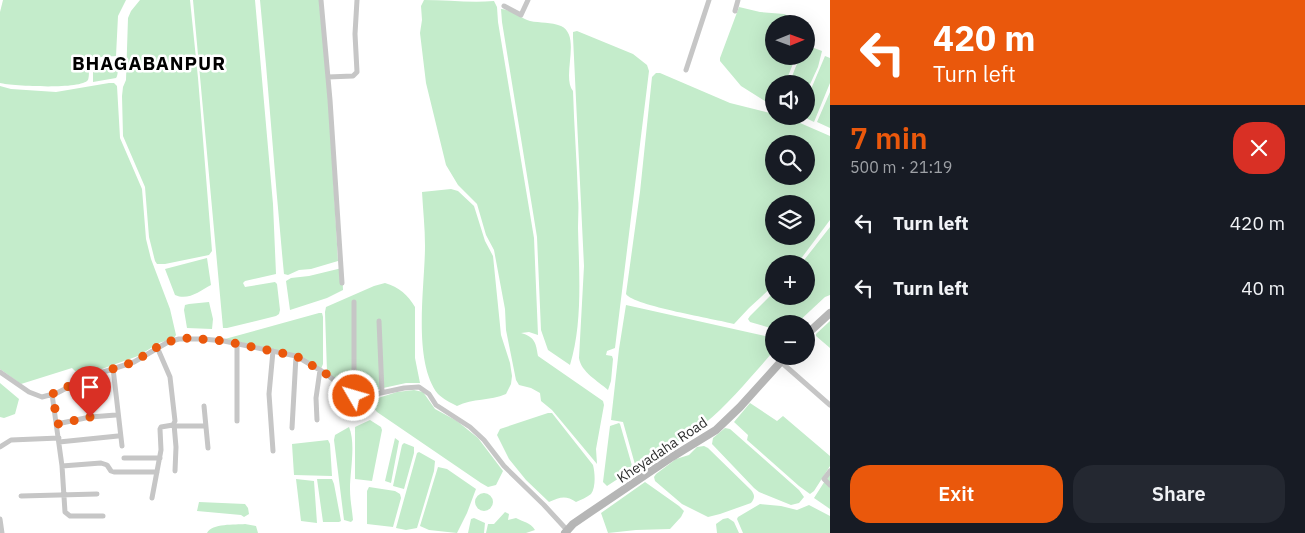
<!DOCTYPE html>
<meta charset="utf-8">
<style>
:root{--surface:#171b24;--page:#242831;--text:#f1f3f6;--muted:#9ea1a6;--accent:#ea580c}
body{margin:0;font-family:"IBM Plex Sans",sans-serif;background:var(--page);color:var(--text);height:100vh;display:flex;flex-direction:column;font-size:19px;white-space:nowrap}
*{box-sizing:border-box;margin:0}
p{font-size:16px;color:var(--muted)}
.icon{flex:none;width:28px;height:28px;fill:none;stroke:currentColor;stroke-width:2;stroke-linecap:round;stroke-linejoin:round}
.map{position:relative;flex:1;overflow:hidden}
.panel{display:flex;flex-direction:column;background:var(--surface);width:475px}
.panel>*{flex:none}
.top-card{background:#ea580c;color:#fff;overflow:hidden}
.needle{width:32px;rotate:89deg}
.fabs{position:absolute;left:765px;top:15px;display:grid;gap:10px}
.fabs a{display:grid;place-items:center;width:50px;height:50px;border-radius:50%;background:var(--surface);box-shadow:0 5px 20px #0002;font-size:25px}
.pin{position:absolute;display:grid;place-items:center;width:42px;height:42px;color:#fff;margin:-51px -21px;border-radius:50% 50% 50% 0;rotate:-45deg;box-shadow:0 0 5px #0007}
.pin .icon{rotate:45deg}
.me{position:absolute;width:55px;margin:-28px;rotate:308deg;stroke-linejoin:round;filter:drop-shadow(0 0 4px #0008)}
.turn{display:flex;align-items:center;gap:18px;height:105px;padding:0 20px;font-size:22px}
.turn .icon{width:65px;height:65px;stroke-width:2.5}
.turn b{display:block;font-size:35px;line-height:42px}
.round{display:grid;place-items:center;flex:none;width:52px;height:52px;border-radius:20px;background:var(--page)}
.overview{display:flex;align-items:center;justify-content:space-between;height:85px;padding:0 20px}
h1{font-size:30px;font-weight:600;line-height:38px;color:var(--accent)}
.primary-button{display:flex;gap:10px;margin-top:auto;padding:10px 20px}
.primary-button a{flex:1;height:58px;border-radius:20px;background:var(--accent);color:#fff;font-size:20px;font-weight:600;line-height:58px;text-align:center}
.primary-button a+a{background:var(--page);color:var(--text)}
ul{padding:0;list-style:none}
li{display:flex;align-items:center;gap:15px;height:65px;padding:0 20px}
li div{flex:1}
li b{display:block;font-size:19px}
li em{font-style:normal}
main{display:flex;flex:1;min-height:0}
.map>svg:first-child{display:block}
.water{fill:#c4eccb;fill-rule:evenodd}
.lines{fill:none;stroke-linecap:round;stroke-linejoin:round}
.street{stroke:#c6c6c6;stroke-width:5}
.secondary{stroke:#b6b6b6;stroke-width:8}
.route{stroke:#ea580c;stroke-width:9;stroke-dasharray:0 16.2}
.labels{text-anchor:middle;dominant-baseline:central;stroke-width:5;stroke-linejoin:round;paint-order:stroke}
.street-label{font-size:14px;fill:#2c2c2c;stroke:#fff}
.district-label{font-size:19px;font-weight:bold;letter-spacing:1px;fill:#000;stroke:#fff}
</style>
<main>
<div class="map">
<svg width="830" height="533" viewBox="0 0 830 533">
<rect width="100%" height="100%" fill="#fff"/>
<!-- water -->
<path class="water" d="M3 0H126L118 16 116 56C105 57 89 55 89 69 89 72 89 78 88 80 81 90 12 86 0 83V12Z
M140 0H190L198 78 212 251 209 255 165 264H157L155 261 149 237 145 187 123 136 122 96 123 87 126 80 128 18 131 11Z
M193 0H255L273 204 276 274 245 281 243 283 245 287 275 282 277 284 280 310 279 314 276 316 227 328H223Z
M260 0H319L328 88 338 261 311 269 299 270 288 275 284 274C275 182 269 91 260 0Z
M424 0C448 0 470 3 494 1L497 7 498 22 534 238 538 335 529 332 521 333C535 337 536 343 538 356L603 401 604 405 596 449 597 464 552 410 541 401 540 393 531 388 519 385 516 380 506 330 505 309 494 250 486 235 477 204 458 185 446 165 426 83 420 33 422 20 421 6Z
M739 7 760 12 784 14 810 25 806 33V24H774V56H796L785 84H774V102L765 101 741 86 720 61V58Z
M501 9C512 10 520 18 530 21 540 23 551 22 561 26 582 36 561 76 573 91 574 127 577 162 578 198 579 208 578 218 578 228 579 272 583 323 570 365L548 350 541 330 537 237 502 22Z
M577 31 633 54 647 65 649 71 615 348 607 351 606 355 612 356 613 359 611 381 608 390C598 381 581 372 579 358L584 266 573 37V32Z
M806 45 822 51 818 67 806 93V84H789L800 56H806Z
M825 56 830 58V83L814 122 802 116H806V101Z
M115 60 117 61C117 66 119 74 116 78L93 82V64L95 62Z
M656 73H660L730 103 774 114V116H784L830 136V220L797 264H774V285L749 308 734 324C716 319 634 306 626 294L640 192 652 77ZM774 144H806V176H774ZM774 204H806V236H774Z
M109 83H114L117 86 120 138 142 189 146 239 151 259 170 309 176 335 174 338 159 343 138 356 85 375 80 376 72 368 21 384 0 369V86L11 89 56 92Z
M830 92V128L817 122Z
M451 189 458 191 474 206 485 241 493 256 501 335 510 363 512 376 511 384 506 394C490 401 473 398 457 406 451 403 443 399 438 394 412 361 425 286 425 246 425 228 423 210 422 192Z
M830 227V295L825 297 796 324H774V329L750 322 748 319 750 316 774 292V296H806V264H801Z
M207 258 211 285C200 291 188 301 175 295L165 269Z
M342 268 343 290 327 298 290 310 286 281 291 278 309 276Z
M385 283C399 287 408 295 415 307V358L420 383H406L356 394 328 375 327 372 325 312 326 307 374 286Z
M209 302 213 319 212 329 187 328 184 310 185 305 189 304Z
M626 305 774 338V351C752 375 730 403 704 424 683 441 657 452 636 468L623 422 611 420 619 349Z
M319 313H322L323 317V364L321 369C293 351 257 346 225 339Z
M830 321V348L816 336V334Z
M0 383 19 399 15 414 4 418 0 417Z
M414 390 423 392 435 409 457 421 478 438 503 471 496 485 488 487 481 483 377 412 372 406V400L397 392Z
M750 403 777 421 783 416 830 456V466L814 491 810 494 799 486 747 440 748 435 734 422Z
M548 413H552L593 465C595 473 596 487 591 494 587 497 581 500 576 502 566 495 560 497 549 502L526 480 509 459 497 435 500 429Z
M370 420 381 427 382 430 372 481 355 479V427Z
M619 423 620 424 633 469 607 486 603 482 610 426Z
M349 427C356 443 350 471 350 489 350 499 352 509 353 520L351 522 344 520 334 440 335 435Z
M725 428 730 429 799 490 804 497 799 503 791 505 759 492 754 488 712 444 713 438Z
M395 438 399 441 391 483 385 481Z
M328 440 330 444 332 476 294 475 292 444Z
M404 443 414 447V453L404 489 393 486 402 445Z
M704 446 708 448 751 490C755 495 755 498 751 503L720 514 708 517 682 504 655 481 654 477 656 474 676 459 689 455 697 447Z
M419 452 435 461 434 471 417 528 406 530 396 528 417 453Z
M438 467 447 469 476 489 467 513 457 533 429 530 420 526Z
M830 473V509L814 498Z
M296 479 314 481 317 523 301 521Z
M317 479H332L334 484 341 521 339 522H323Z
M645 482 679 506 684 511 681 517 670 529 636 530 608 533 601 513Z
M369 487 395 491 400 494 401 498 393 527 367 524V491Z
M475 502a9 9 0 1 1 18 0a9 9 0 1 1-18 0Z
M199 502 245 504 248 508 249 514 244 517 241 515 197 511Z
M760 504 781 506 797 510 809 505 830 516V533H743L737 519 738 517Z
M505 512 509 514 508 520 516 518C523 522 530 522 535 530L526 533H486L488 524H494Z
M474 518 485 523 484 533H468L471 519Z
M728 518 734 522 739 533H717L716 524 723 519Z
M245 524 256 526 258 533H207C212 523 235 525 245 524Z"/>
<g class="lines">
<!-- street -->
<path class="street" d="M321 0 330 100 342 283
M504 6 521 15 528 0
M735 11 738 0
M686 70 709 0
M328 77 353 76 357 72 355 34 357 0
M354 302V396
M379 321 382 392
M237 344V421
M273 351 269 394 273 451
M781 362 830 405
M113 368 122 446
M0 372 29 392 42 397 57 393 88 377 134 362 168 342 179 339H203L224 341 296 356 325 373 354 396 362 397 404 388 419 387 429 394 436 405 470 427 484 440 504 466 544 505 567 530
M52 394 62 466 65 512 70 516H103
M204 406 208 448
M317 420 316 398 320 370
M57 424 90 417 116 415
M174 424 176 447 175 471
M175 426H205
M292 428 296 356
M59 442 118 436
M0 447 11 440 59 438
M124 458H160
M62 466 101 463 107 465 111 471 114 472H157
M830 471 824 479 830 485
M21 496 97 494
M152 498 161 450 160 429 161 427 173 425 175 421 170 377 157 347
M0 519 2 533"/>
<!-- secondary -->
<path class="secondary" d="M806 335 830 313
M565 533 573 524 592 511 672 457 716 430 740 407 786 356"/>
</g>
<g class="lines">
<!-- route -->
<path class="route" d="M90 417 58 424 52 394 88 377 134 362 162 344 174 340 188 338 224 341 296 356 325 373 354 396"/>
</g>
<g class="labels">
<!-- street labels -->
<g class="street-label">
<text transform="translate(662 450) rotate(-34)">Kheyadaha Road</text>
</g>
<!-- district labels -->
<g class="district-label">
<text x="149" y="63">BHAGABANPUR</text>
</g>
</g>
</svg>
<div class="fabs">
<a><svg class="needle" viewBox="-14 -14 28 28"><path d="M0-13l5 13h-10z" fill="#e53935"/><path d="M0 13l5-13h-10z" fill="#9ea1a6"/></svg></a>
<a><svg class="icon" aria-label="sound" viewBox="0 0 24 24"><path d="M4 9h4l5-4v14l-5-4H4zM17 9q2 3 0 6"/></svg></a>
<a><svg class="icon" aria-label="search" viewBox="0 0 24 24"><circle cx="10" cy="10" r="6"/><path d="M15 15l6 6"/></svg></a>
<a><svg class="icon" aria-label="layers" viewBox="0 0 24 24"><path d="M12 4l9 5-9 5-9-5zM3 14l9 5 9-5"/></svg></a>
<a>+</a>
<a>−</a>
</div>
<div class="pin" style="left:90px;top:417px;background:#d93025"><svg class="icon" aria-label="arrive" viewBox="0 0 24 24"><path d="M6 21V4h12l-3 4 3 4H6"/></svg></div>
<svg class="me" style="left:354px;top:396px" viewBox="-20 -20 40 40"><circle r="17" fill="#ea580c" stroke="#fff" stroke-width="3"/><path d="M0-11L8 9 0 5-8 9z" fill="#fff"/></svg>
</div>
<section class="panel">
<div class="top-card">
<div class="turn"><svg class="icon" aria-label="left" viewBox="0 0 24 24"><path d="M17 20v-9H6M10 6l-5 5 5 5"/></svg><div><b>420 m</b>Turn left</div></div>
</div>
<div class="overview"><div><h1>7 min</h1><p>500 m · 21:19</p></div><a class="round" style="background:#d93025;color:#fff"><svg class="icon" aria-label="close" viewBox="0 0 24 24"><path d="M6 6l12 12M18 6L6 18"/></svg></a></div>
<ul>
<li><svg class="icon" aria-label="left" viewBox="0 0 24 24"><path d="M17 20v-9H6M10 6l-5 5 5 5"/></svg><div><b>Turn left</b></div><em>420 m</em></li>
<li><svg class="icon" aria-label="left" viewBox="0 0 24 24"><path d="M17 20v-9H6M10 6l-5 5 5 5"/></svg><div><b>Turn left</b></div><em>40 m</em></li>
</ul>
<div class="primary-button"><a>Exit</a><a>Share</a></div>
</section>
</main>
